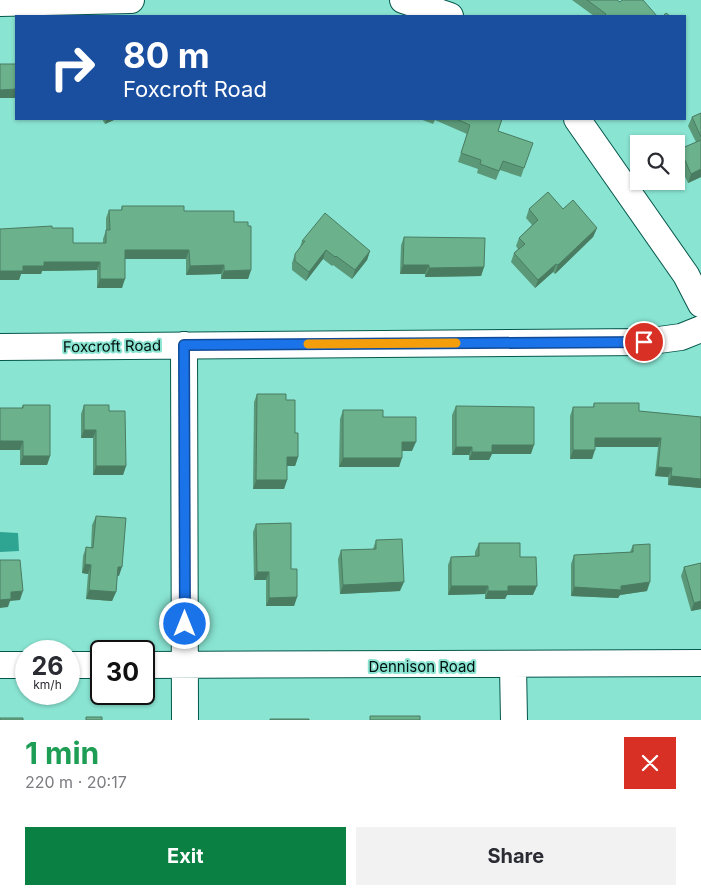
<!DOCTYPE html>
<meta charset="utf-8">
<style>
:root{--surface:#fff;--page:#f2f2f3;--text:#2b2b33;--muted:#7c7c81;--accent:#0b8043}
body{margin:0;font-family:Inter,sans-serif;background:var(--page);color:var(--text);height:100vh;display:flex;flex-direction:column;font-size:19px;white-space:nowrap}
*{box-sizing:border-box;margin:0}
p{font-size:16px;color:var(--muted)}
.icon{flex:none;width:28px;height:28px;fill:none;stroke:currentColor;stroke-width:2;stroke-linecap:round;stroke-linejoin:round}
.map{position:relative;height:720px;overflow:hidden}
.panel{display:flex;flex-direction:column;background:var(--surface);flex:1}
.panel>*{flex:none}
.hud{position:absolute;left:15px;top:15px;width:671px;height:105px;border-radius:0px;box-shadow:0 1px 4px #0004;background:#1a4fa0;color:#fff;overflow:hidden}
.controls{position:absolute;left:630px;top:135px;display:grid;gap:10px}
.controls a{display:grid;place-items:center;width:55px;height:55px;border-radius:0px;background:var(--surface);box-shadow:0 1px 4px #0004;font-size:25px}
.speed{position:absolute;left:15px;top:640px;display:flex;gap:10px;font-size:25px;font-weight:700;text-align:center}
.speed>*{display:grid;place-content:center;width:65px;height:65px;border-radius:50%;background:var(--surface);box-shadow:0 1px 4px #0004;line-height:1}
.speed small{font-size:12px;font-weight:400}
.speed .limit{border:2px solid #111;border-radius:8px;background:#fff;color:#111}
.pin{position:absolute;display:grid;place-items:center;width:42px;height:42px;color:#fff;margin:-21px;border:2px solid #fff;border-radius:50%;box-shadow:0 1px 5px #0007}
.me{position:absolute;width:55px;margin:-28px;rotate:0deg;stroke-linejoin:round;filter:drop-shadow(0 0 4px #0008)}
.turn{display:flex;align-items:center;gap:18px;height:105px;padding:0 25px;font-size:22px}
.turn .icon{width:65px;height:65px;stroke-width:2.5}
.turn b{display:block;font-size:35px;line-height:42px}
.round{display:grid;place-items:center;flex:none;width:52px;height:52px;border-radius:0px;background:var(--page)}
.overview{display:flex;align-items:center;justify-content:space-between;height:85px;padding:0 25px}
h1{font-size:30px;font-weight:700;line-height:38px;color:#1e9e55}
.button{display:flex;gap:10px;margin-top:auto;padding:10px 25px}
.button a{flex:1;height:58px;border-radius:0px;background:var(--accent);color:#fff;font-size:20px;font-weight:700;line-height:58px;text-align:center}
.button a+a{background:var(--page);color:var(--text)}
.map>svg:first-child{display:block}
.water{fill:#2ea593}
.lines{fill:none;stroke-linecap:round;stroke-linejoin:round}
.minor-casing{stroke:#05574c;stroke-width:28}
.minor{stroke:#fff;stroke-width:26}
.wall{fill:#5b9878}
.shaded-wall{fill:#4a7c62}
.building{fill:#6ab18c;stroke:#4a7c62}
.route-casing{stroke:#114b97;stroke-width:12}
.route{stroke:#1a73e8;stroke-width:9}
.slow{stroke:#f59e0b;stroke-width:9}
.labels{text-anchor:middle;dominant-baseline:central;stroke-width:4;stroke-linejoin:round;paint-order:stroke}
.street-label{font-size:15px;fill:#00100c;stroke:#89e4d2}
</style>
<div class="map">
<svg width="701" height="720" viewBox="0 0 701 720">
<rect width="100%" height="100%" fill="#89e4d2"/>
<!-- water -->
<path class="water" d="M0 532 18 533 19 551 0 552Z"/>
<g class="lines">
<defs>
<path id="minor" d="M403 0 450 16
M0 3 131 0
M577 119 686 275 701 304
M184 345 185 720
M0 347 644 342 681 337 701 329
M0 665H26
M69 665H101
M144 665 701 663
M513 666 514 720"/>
</defs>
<!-- minor casing -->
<use href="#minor" class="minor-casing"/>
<!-- minor -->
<use href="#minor" class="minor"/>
</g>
<!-- wall -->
<path class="wall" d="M572 0H617L620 2 657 16H594Z
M701 113V177L688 183 676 158 680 149 696 142 688 126 692 117Z
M102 119H116L105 124Z
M420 119H502L498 131 524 168 521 177 500 170 496 180 477 173 478 169 458 162 467 134 435 120 433 124Z
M122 206 184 211 234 222 251 270 248 279H221V274L186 275V259H125L122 288H97V270L42 271 41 274H21L19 280H0L52 228 73 243H103V239L106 230V218L109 210H121Z
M529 209H563L597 228 593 237 555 274 553 272 535 288 511 262 514 253 518 249 516 246 519 238 532 225 526 218Z
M404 237 484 267 481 276 425 277V274H400L401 245Z
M302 241 370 251 367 260 352 279 333 265 332 266 323 259 306 281 292 270V263L295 254 300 247Z
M257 394 286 400 295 433 298 457 295 466H287V480L284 489H253L254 402Z
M594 403 639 411 701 417V488L668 485V477L655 476 658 447H595L592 459H570V416L573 407H593Z
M23 405 50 456 47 465H20V450H0Z
M84 405 126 466 123 475H93V438H81V414Z
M456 406 531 454H492L489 460H469V455H452V415Z
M343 410 383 417 412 451H402L399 467H339L340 419Z
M96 516 119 576H117L116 592 112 601 86 599 88 574 82 573 83 556 86 547 91 548 92 525Z
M256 524 291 569 297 597 294 606H266V580H254L253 532Z
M376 540 400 591 340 594 338 559 341 550 373 549Z
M479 543 520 557 533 595H507L505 599H485V594L448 595V565L451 557 475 556V552Z
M633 545 647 591 620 595 618 598 571 596V564L574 555 630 552Z
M701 563V609L691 611 681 576 684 567Z"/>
<!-- shaded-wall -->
<path class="shaded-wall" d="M16 89V98H0V90Z
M107 119H116L105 124Z
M701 169V177L688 183 691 174Z
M597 228 593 237 555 274 558 265Z
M125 250H189L186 259H122Z
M326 250 323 259 306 281 309 272Z
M370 251 367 260 352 279 355 270Z
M44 262H100L97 270 42 271 41 274H21L19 280H0V271L23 266Z
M556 264 553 272 535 288 538 280Z
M224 265 221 274 186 275 190 266Z
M403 265H429L425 274H400Z
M484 267 481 276 425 277 429 268Z
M251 270 248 279H221L224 271Z
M100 279H125L122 288H97Z
M84 430H96L93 438H81Z
M595 438H661L658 447H592Z
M0 441H23L20 450H0Z
M402 442H416L412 451H399Z
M492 445H534L531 454H492L489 460H469L472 452Z
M456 447H472L469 455H452Z
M573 450H595L592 459H570Z
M23 456H50L47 465H20Z
M287 457H298L295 466H284Z
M343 458H402L399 467H339Z
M96 466H126L123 475H93Z
M658 467 672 468 668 477 655 476Z
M671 476 701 479V488L668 485Z
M256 480H287L284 489H253Z
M85 564 91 565 88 574 82 573Z
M118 567H122L119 576 115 575Z
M257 572H269L266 580H254Z
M404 582 400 591 340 594 343 585Z
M650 582 647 591 620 595 618 598 571 596 574 587 621 586Z
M451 586H488L485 594 448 595Z
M508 586H537L533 595H507L505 599H485L488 591Z
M89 590 116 592 112 601 86 599Z
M23 591 20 600 10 601 8 607 0 608V600L11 592Z
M297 597 294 606H266L269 598Z
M701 601V609L691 611 694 603Z"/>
<!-- building -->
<path class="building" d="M587 0H617L620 2 622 0H643L657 16H604L606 14Z
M666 13 670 16H663Z
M0 64H16V89L0 90Z
M701 113V137L692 117Z
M456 119H502L498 131 533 143 524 168 503 161 499 171 480 164 481 160 461 153 470 125Z
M701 140V169L691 174 680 149Z
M548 192 563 209 573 200 597 228 558 265 556 264 538 280 514 253 525 244 519 238 538 220 529 209Z
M122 206H184V211H234V222H248V226H251V270L224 271V265L190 266 189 250H125V279H100V262H44V266H23V271H0V229L52 226V228H73V243H106V230H110L109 210H122Z
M325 213 370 251 355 270 336 256 335 257 326 250 309 272 295 261V254L305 241H302Z
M404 237 485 238 484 267 429 268V265H403Z
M257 394H286V400H295V433H298V457H287V480H256Z
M594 403H639V411L701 417V479L671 476 672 468 658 467 661 438H595V450H573V407H594Z
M23 405H50V456H23V441H0V408H23Z
M84 405H109V411H125L126 466H96V430H84Z
M456 406 534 407V445H492V452H472V447H456Z
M343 410H383V417H416V442H402V458H343Z
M96 516 126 518 122 567H118L116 592 89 590 91 565 85 564 86 547 93 548Z
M291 523V569H297V597L269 598V572H257L256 524Z
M402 539 404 582 343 585 341 550 376 549V540Z
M479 543H520V557H536L537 586H508V591H488V586H451V557L479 556Z
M650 544V582L621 586V590L574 587V555L633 552V545Z
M0 560H20L23 591 11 592V599L0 600Z
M701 563V601L694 603 684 567Z
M370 716H420V720H370Z
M86 717H102V720H86Z
M0 718H23V720H0Z
M270 719H309V720H270Z"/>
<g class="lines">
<defs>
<path id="route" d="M185 624 184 345 644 342"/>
</defs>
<!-- route casing -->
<use href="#route" class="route-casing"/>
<!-- route -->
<use href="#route" class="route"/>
<!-- slow -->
<path class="slow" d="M308 344 456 343"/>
</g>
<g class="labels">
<!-- street labels -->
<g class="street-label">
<text transform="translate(112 346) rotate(-1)">Foxcroft Road</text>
<text x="422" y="666">Dennison Road</text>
</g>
</g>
</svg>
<div class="controls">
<a><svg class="icon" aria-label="search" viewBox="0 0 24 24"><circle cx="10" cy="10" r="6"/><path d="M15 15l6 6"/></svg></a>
</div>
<div class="speed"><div>26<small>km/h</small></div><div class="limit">30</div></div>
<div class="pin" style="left:644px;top:342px;background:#d93025"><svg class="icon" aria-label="arrive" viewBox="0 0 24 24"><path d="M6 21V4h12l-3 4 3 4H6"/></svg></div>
<svg class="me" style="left:185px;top:624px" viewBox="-20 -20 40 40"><circle r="17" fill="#1a73e8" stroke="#fff" stroke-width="3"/><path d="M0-11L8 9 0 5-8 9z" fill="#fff"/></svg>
<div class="hud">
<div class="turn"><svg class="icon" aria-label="right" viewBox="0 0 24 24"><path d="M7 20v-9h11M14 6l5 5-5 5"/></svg><div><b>80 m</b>Foxcroft Road</div></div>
</div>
</div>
<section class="panel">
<div class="overview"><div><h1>1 min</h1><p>220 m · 20:17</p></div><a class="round" style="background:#d93025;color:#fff"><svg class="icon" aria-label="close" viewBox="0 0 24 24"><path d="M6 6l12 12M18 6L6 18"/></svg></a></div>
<div class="button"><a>Exit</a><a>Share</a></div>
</section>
